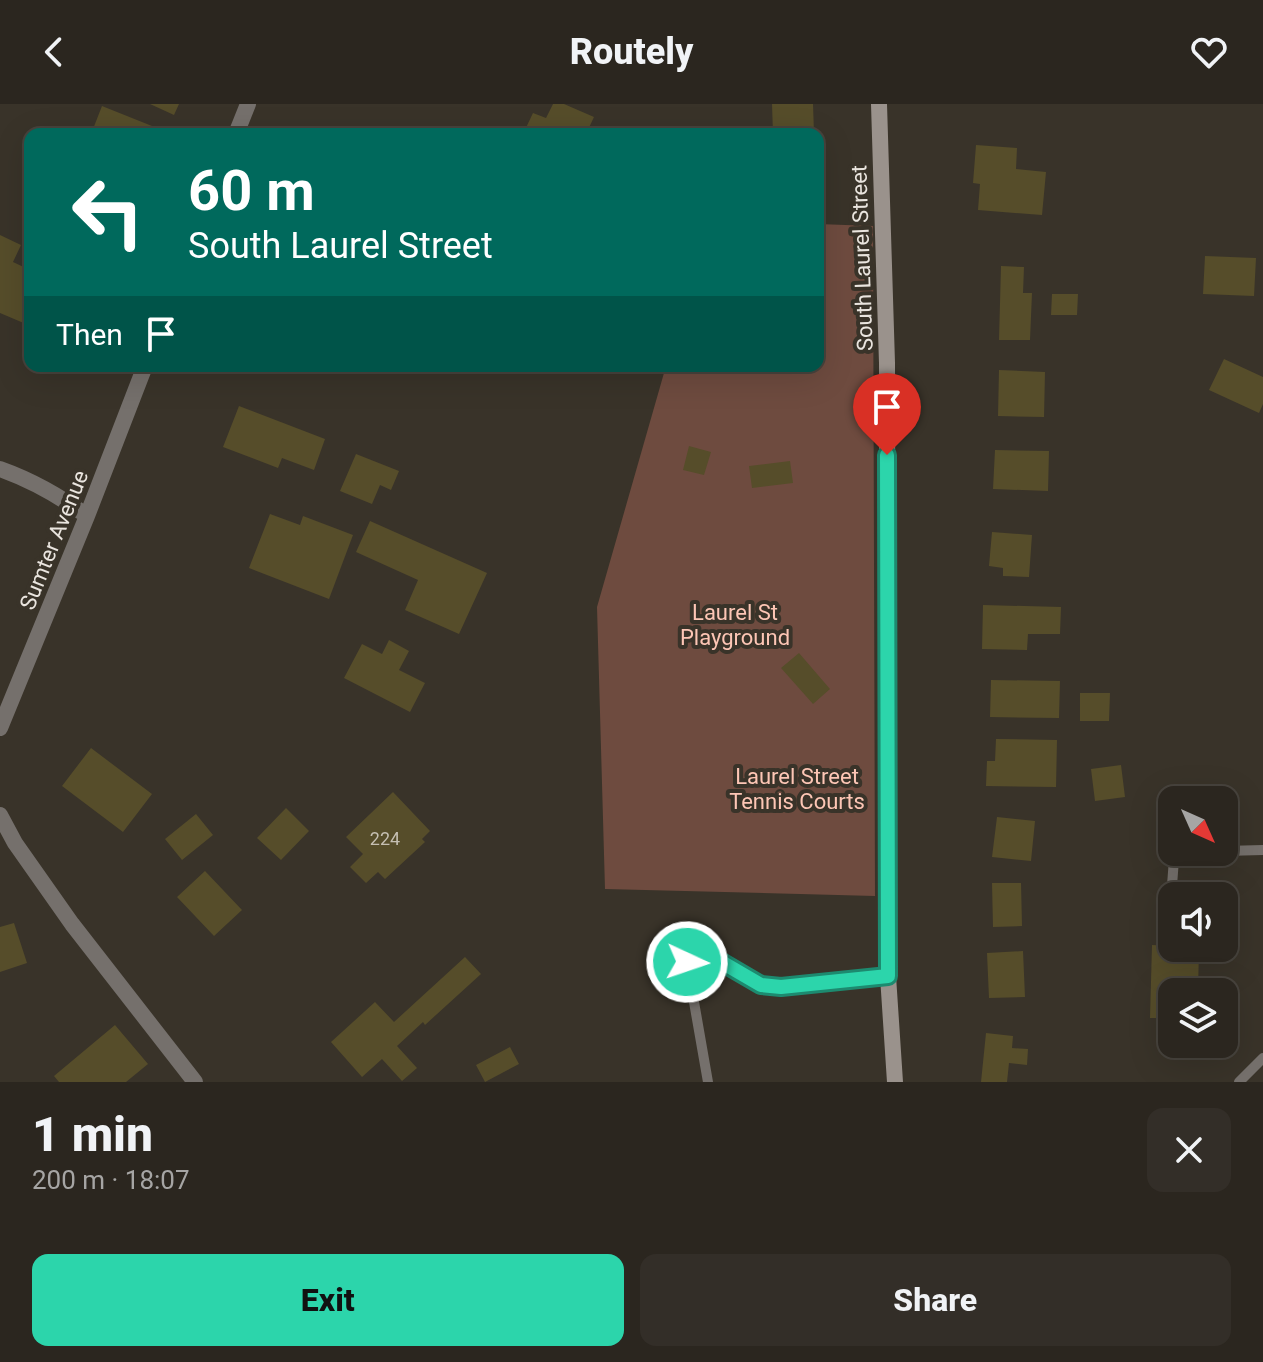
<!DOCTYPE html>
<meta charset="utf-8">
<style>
:root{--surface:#2b261f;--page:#332e28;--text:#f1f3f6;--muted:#a6a5a4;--line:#47433d;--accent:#2cd5ab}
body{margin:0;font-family:Roboto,sans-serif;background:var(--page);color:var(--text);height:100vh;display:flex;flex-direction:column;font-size:30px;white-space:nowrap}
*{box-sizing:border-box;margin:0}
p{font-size:26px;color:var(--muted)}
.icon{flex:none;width:44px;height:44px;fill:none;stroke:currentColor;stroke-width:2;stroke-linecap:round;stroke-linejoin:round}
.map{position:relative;height:978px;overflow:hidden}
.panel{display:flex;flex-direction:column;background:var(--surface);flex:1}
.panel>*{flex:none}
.guide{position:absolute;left:24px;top:24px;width:800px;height:244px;border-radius:16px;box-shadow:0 8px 32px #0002,0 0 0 2px var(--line);background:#00695c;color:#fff;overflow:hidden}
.needle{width:52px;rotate:135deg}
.tools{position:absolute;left:1158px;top:682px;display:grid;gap:16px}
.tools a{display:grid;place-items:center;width:80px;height:80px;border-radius:16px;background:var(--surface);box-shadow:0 8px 32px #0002,0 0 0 2px var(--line);font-size:40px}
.pin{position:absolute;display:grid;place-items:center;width:68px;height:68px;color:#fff;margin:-82px -34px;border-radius:50% 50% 50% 0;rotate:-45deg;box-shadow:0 0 8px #0007}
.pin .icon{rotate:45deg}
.me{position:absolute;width:88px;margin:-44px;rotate:93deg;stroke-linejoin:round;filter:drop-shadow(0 0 6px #0008)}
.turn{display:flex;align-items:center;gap:28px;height:168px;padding:0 32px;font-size:36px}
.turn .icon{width:104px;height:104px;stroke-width:2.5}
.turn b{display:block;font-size:56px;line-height:68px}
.then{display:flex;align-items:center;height:76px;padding:0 32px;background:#0003;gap:16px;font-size:30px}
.round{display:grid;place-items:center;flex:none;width:84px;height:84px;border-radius:16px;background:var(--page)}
.headline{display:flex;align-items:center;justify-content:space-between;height:136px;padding:0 32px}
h1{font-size:48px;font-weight:800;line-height:60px}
.button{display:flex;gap:16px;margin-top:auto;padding:16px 32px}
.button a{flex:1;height:92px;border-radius:16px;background:var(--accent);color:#111;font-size:32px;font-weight:800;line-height:92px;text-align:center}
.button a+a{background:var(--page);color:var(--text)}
header{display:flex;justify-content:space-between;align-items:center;height:104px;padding:0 32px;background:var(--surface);font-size:36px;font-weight:800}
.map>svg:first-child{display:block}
.green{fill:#6e4b3f}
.building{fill:#564d2a}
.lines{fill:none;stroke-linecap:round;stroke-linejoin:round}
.lane{stroke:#75706c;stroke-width:10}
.street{stroke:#75706c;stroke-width:16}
.secondary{stroke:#9a928c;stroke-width:16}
.route-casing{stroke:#1d8a6f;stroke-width:20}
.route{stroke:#2cd5ab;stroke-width:14}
.labels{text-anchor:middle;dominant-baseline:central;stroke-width:8;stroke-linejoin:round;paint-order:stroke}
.number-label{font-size:18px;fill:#c5bfb2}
.street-label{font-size:22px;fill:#eae5df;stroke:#393329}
.park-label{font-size:22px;fill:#fdc6b5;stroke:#393329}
</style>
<header><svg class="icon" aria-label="back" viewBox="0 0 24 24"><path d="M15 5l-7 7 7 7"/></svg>Routely<svg class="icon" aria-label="heart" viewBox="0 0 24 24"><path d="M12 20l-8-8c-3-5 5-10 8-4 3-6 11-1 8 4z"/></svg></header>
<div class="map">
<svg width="1263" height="978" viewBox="0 0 1263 978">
<rect width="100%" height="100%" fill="#393329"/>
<!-- green -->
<path class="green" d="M818 120 873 122 875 792 605 785 597 503 666 262H818Z"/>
<!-- building -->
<path class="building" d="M150 0H179L174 11Z
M553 0H564L594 13 586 30H523L533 9 546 14Z
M772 0H813L814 29 773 30Z
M102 2 172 30H107L93 25Z
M976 41 1017 44 1016 65 1046 68 1042 111 978 106 980 80 973 79Z
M0 131 21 141 13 158 30 166V211L26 220 0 209Z
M1205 152 1256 154 1254 192 1203 190Z
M1001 162 1024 163 1023 189H1032L1030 236H999Z
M1052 190H1078L1077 211H1051Z
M1224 255 1263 273V300L1259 309 1209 286Z
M999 266 1045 268 1044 313 998 312Z
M239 302 325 335 314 366 282 354 278 364 223 343Z
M689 342 711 348 704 371 683 366Z
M995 346 1049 347 1048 387 993 385Z
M356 350 399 367 391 386 380 381 372 400 340 387Z
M790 357 793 379 752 384 749 362Z
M270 410 300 421 303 412 353 431 329 495 249 464Z
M370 417 487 469 459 530 405 506 418 476 356 448Z
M992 428 1032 431 1029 473 1003 472V464L989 462Z
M983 501 1061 503 1060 530H1028L1027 546 982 545Z
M389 536 409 547 399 566 425 579 410 608 344 574 362 540 382 550Z
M799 549 830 585 813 600 781 564Z
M991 576 1060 577 1059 614 990 613Z
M1080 589H1110L1109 617H1080Z
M996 635 1057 636 1056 683 986 682 987 657H995Z
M91 644 152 690 123 728 62 682Z
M1121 661 1125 693 1095 697 1091 665Z
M393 688 430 727 422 735 425 738 385 775 378 768 366 779 350 763 363 750 346 733Z
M286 704 309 727 281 756 257 734Z
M196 710 213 731 182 756 165 735Z
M997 713 1035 717 1031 757 992 753Z
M205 767 242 806 214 832 177 793Z
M992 779H1021L1022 822 993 823Z
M14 819 27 859 0 868V823Z
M1152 841 1172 842V844H1199L1198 888H1172V914H1150Z
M1023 847 1025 893 989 894 987 849Z
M465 853 481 870 425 921 423 918 397 942 417 964 402 977 382 955 362 973 331 938 375 898 394 918Z
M115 921 148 960 126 978H59L54 972Z
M986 929 1013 932 1012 944 1028 945 1027 961 1009 959 1007 978H981Z
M510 943 519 960 485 978 476 961Z"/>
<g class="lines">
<!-- lane -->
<path class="lane" d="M1224 747 1263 746
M1170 808 1174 755 1202 748
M708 978 687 858 718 856 761 881 781 883 888 872
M1239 978 1263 954"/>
<!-- street -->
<path class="street" d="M236 30 248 0
M0 365C31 376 61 393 87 412
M0 624 87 412 145 262
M0 711 15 739 72 820 195 978"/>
<!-- secondary -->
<path class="secondary" d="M879 0 887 259 888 872 895 978"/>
</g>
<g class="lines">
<defs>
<path id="route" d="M687 858 718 856 761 881 781 883 888 872 887 351"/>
</defs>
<!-- route casing -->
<use href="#route" class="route-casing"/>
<!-- route -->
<use href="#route" class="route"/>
</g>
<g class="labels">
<!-- number labels -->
<g class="number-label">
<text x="385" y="734">224</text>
</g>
<!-- street labels -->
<g class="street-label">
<text transform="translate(862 154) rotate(-92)">South Laurel Street</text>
<text transform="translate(54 436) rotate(-68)">Sumter Avenue</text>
</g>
<!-- park labels -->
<g class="park-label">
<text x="735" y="508">Laurel St<tspan x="735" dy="25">Playground</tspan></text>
<text x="797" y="672">Laurel Street<tspan x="797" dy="25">Tennis Courts</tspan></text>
</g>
</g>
</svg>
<div class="tools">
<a><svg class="needle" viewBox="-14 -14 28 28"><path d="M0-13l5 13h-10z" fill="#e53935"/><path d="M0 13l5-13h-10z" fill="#a6a5a4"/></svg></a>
<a><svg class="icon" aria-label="sound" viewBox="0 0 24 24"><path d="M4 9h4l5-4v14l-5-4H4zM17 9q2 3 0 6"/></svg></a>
<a><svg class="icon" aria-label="layers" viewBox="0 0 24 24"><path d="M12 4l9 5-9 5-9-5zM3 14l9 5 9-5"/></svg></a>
</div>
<div class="pin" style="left:887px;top:351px;background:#d93025"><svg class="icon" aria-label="arrive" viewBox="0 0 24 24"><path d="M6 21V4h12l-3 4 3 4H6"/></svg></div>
<svg class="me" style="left:687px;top:858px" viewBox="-20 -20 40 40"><circle r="17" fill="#2cd5ab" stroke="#fff" stroke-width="3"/><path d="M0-11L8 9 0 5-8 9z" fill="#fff"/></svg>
<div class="guide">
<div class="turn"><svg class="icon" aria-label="left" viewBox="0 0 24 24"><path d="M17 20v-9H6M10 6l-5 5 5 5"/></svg><div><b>60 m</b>South Laurel Street</div></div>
<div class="then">Then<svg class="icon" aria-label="arrive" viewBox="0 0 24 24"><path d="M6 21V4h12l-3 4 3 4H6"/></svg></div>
</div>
</div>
<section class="panel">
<div class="headline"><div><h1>1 min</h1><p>200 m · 18:07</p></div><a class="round"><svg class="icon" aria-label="close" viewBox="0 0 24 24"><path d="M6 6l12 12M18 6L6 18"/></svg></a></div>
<div class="button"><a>Exit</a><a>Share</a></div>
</section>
